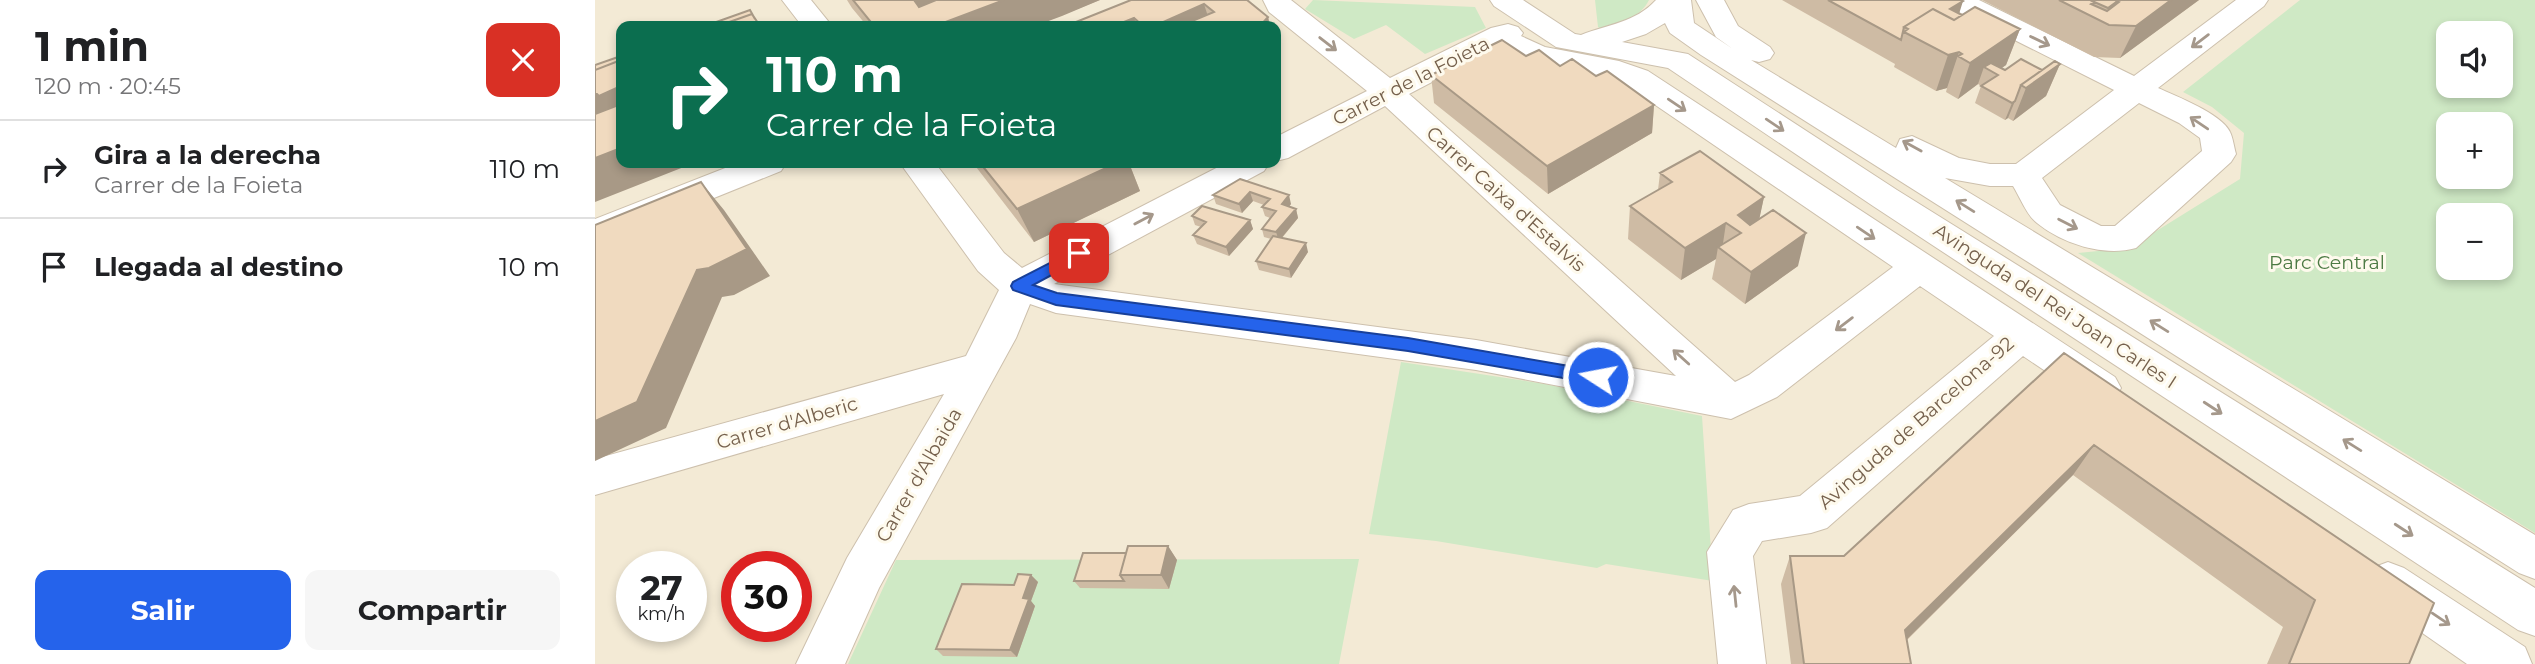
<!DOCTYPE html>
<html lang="es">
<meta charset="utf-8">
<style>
:root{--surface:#fff;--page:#f6f6f6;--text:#202124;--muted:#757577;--line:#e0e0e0;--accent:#2563eb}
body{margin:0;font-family:Montserrat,sans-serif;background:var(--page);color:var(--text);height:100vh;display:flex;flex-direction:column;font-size:26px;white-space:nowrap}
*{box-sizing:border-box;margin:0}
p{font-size:23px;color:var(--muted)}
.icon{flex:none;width:38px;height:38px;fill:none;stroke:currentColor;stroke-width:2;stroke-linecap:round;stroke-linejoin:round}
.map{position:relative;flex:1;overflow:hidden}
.sheet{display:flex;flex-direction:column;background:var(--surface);width:595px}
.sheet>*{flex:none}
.guide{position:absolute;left:21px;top:21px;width:665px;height:147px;border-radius:14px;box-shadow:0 4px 10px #0003;background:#0b6e4f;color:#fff;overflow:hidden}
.fabs{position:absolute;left:1841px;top:21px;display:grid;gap:14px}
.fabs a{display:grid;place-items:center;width:77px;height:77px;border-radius:14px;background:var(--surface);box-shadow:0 4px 10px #0003;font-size:35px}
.speed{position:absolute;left:21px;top:551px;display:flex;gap:14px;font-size:35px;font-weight:700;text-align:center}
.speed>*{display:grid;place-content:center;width:91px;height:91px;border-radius:50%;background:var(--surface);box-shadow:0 4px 10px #0003;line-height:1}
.speed small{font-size:18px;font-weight:400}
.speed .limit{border:10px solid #d22;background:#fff;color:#111}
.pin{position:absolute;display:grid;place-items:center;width:60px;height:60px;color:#fff;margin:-30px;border-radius:14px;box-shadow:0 4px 10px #0006}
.me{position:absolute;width:77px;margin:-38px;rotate:281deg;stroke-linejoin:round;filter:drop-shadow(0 0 5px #0008)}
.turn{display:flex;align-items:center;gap:24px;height:147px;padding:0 35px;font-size:32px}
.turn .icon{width:91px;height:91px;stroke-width:2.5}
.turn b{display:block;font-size:49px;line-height:60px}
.round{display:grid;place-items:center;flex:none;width:74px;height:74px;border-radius:14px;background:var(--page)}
.headline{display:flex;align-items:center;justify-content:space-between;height:119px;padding:0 35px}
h1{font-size:42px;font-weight:700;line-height:52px}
.cta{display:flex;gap:14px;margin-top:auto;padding:14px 35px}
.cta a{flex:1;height:80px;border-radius:14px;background:var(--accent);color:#fff;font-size:28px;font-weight:700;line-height:80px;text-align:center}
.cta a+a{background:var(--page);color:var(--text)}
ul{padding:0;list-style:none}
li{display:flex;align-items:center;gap:21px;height:98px;padding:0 35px;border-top:2px solid var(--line)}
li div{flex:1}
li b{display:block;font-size:26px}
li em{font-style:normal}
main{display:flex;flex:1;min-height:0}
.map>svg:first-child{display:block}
.residential{fill:#f3ead5;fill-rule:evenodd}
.green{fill:#cfe9c5;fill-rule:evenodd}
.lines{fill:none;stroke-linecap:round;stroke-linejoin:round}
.minor-casing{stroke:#cdc0ad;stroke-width:2}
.minor{fill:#fff;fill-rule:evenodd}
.wall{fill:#cebba4}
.shaded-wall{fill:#a89986}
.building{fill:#f0dabf;stroke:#a89986;stroke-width:2}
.oneway{stroke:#a5988b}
.route{fill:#2563eb;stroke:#184099;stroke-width:2}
.labels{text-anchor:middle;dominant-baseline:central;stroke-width:6;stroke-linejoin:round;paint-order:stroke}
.street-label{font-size:19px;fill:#75604c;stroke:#fefaed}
.park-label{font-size:19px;fill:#4c7a43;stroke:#fefaed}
</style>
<main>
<section class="sheet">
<div class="headline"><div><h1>1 min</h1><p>120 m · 20:45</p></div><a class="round" style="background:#d93025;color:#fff"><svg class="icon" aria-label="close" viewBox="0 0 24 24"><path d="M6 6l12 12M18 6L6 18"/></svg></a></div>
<ul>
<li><svg class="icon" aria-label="right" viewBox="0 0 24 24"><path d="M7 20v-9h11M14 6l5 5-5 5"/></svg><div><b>Gira a la derecha</b><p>Carrer de la Foieta</p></div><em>110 m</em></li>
<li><svg class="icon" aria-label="arrive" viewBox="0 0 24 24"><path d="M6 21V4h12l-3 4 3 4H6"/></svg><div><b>Llegada al destino</b></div><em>10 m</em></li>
</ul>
<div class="cta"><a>Salir</a><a>Compartir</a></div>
</section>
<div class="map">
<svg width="1940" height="664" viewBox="0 0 1940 664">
<rect width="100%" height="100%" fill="#fcf7e7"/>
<!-- residential -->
<path class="residential" d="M0 0H1940V664H0ZM26 26H681V163H26ZM1853 33H1906V86H1853ZM1853 124H1906V177H1853ZM1853 215H1906V268H1853ZM37 567H96V626H37ZM142 567H201V626H142Z"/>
<!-- green -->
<path class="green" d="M718 0 880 7 891 28 830 54 791 25 759 39 710 9Z
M1000 0H1054C1045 18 1026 23 1008 30L1003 27Z
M1705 0H1940V533L1483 253 1534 248 1645 179 1649 133 1617 107 1588 92ZM1853 33H1906V86H1853ZM1853 124H1906V177H1853ZM1853 215H1906V268H1853Z
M806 362 950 384 1107 416 1118 581 1011 564 1002 568 841 541 774 534Z
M764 559 744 664H253L301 560Z"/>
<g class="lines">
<defs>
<path id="minor" d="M187 0H216L237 26H207Z
M668 0H696L795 78 896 28 913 24 923 27 928 33 926 36 950 47 1024 61 1053 71 1520 377 1526 388 1520 399 1506 404 1492 399 1428 356 1232 528 1216 533 1167 541 1158 556 1171 664H1123L1112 552 1138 510 1154 504 1205 496 1399 336 1325 286 1182 397 1136 419 881 370 461 313 435 304 421 338 284 588 250 664H201L252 558 349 394 0 495V459L371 356 404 290 383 271 305 163H340L409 253 427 268 631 163H674L669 171 459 284 881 340 1081 376 790 106 693 158 681 161V137L772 91 674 12ZM896 51C914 52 922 58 939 62 969 70 1002 72 1031 85L1298 267 1154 375 1140 382 814 94Z
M895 0H928L980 34 986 35C1013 24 1040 23 1061 0H1096L1099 23 1138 49 1121 37 1101 0H1129L1143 26 1175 47 1179 53 1175 59 1164 62 1156 60 1301 148 1305 139 1317 136 1364 158 1395 164H1421L1519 90 1352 6 1348 0H1384L1539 76 1641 0H1673L1669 6 1563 88C1581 96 1627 114 1635 132 1638 138 1639 147 1641 154L1636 162 1541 248C1509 257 1468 244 1442 223 1432 216 1425 197 1418 186H1395L1350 178 1940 535V579L1924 573 1106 55 1075 33 1070 23 1051 34 1027 42 1093 54 1302 190 1940 588V636L1923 630 1278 206 1073 68 961 47 899 6ZM1544 103 1584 123 1605 138 1607 151 1520 226H1506L1465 205 1447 178Z
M143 163H191L186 171 0 246V219Z
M1793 562 1809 568 1930 647 1937 664H1872L1777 598 1770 583 1777 568Z"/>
</defs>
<!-- minor casing -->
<use href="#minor" class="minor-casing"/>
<!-- minor -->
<use href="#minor" class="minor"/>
</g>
<!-- wall -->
<path class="wall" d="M252 0H505L440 26H272L257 8Z
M536 0H652L673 17 675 26H471Z
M1187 0H1366L1364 13 1367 15 1425 29 1411 65 1406 68 1410 70H1447L1465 64 1451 96 1418 121 1413 118 1410 120 1380 103 1386 86 1383 84 1363 99 1351 92 1352 88 1341 91 1299 67 1300 64Z
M1387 0H1604L1525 58 1499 57Z
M965 66 1001 76 1059 105 1057 133 953 194 839 103 836 75Z
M378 163H534L545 191 439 242Z
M1065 173 1169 197 1164 219 1203 266 1150 304 1117 279 1121 259 1086 280 1033 239 1035 206 1063 190Z
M645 179 696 204 694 206 701 209 703 218 687 238 713 252 696 278 664 270 661 261 676 239 669 237 667 229 675 218 670 216 667 207 669 205 658 201 647 213 621 204 618 195Z
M597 216 655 220 658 229 634 256 602 244 598 235 606 227 600 225Z
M1469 353 1814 664H1672L1688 627 1478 475 1312 640 1316 664H1196L1186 584 1195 556H1249Z
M573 546 582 560 574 589 485 588 479 581 531 553Z
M436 575 443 582 436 601 440 606 422 657 348 656 341 649 419 585Z"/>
<!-- shaded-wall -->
<path class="shaded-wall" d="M318 0H460L467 16 440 26H333Z
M460 0H505L467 16Z
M1576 0H1604L1525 58 1541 26Z
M1368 1 1361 24 1355 9Z
M609 4 616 26H567L566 23Z
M673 17 675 26H665Z
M539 18 542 26H519Z
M1425 29 1411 65 1400 73 1389 67 1383 84 1363 99 1375 63Z
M1364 52 1352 88 1341 91 1353 55Z
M1465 64 1451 96 1418 121 1431 88Z
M26 67V128L0 139V76Z
M1420 101 1413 118 1410 120 1417 103Z
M1059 105 1057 133 953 194 952 166Z
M26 136V163H99L0 202V146Z
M522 163H534L545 191 439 242 422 209Z
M106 182 129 210 175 276 139 295 127 297 71 428 0 461V421Z
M655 192 658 201 647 213 644 204Z
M694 195 696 204 689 213 687 204Z
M1169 197 1162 230 1146 233 1143 215Z
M701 209 703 218 684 241 681 232Z
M655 220 658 229 634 256 631 247Z
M1131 223 1127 250 1123 247 1121 259 1086 280 1090 248Z
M1211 233 1203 266 1150 304 1156 272Z
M711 243 713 252 696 278 694 269Z
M1499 445 1478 475 1295 656 1310 630Z
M573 546 582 560 574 589 566 575Z
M436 575 443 582 436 601 440 606 422 657 415 650 428 598Z"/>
<!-- building -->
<path class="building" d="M258 0H319L324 7 341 0H409L340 26H279Z
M536 0H652L673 17 665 26H585L619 12 609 4 566 23 570 26H548L539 18 519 26H471Z
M1233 0H1366L1368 1 1355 9 1367 15 1359 20 1338 9 1309 27 1306 40Z
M1464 0H1499L1497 1 1499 2 1496 4 1512 11 1524 2 1522 1 1524 0H1576L1541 26 1514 25Z
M1499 0H1524L1513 8 1497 1Z
M1380 7 1425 29 1375 63 1363 56 1367 54 1364 52 1353 55 1309 32 1313 29 1309 27 1338 9 1359 20Z
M155 10 160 19 157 14 123 26H110Z
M157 14 165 26H123Z
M907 40 931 56 944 50 965 66 977 59 1001 76 1012 71 1059 105 952 166 836 75Z
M26 56V60L0 70V65Z
M1426 59 1447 70 1426 85 1420 101 1417 103 1386 86 1403 75 1389 67 1396 63 1410 70Z
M26 60V86L4 96 2 94H0V70Z
M1460 61 1465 64 1431 88 1426 85Z
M26 104V148L0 158V114Z
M1105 151 1169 197 1143 215 1155 225 1178 210 1211 233 1156 272 1123 247 1146 233 1131 223 1090 248 1035 206 1077 182 1065 173Z
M385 163H522L422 209Z
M645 179 694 195 687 204 701 209 681 232 667 229 681 211 667 207 675 199 655 192 644 204 618 195Z
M106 182 152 249 114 268 102 270 42 402 0 421V225Z
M607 206 655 220 631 247 598 235 611 222 597 216Z
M678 236 711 243 694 269 661 261Z
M1469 353 1839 603 1814 664H1694L1720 600 1499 445 1310 630 1316 664H1209L1195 556H1249Z
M533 546H573L566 575H525Z
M488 553H531L525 575 529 581H479Z
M423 574 436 575 428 598 434 599 415 650 341 649 367 584 419 585Z"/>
<!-- one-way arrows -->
<defs><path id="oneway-shaft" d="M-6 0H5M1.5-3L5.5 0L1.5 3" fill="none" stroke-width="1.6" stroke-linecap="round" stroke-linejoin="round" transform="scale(1.75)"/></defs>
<g class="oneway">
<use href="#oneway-shaft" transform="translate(1445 41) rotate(26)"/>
<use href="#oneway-shaft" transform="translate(1605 41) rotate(143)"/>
<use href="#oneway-shaft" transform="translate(733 44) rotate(38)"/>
<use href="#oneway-shaft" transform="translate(1082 105) rotate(34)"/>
<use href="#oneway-shaft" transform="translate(1604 123) rotate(-146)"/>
<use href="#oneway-shaft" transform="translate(1180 125) rotate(34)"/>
<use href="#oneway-shaft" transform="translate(1317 146) rotate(-151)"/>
<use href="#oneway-shaft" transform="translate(1370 206) rotate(-148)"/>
<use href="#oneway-shaft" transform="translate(549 219) rotate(-28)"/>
<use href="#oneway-shaft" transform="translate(1473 224) rotate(27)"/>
<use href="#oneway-shaft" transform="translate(1271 233) rotate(34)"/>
<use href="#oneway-shaft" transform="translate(1249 324) rotate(143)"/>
<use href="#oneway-shaft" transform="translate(1564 326) rotate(-148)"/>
<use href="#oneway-shaft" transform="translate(1086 357) rotate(-138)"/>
<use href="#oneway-shaft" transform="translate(1618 408) rotate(33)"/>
<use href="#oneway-shaft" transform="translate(1757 445) rotate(-148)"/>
<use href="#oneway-shaft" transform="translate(1809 530) rotate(33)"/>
<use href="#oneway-shaft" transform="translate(1140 596) rotate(-96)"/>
<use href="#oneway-shaft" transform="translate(1846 619) rotate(34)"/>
</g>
<!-- route -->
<path class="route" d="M484 248 490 249 492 253 490 257 438 285 462 293 813 338 1003 371 1009 373 1011 377 1009 382 1003 384 813 351 461 305 418 290 416 286 418 282Z"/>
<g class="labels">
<!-- street labels -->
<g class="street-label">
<text transform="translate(816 81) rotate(-27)">Carrer de la Foieta</text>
<text transform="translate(911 199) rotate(42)">Carrer Caixa d'Estalvis</text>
<text transform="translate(1460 306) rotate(33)">Avinguda del Rei Joan Carles I</text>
<text transform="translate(192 423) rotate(-16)">Carrer d'Alberic</text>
<text transform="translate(1321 423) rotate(-41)">Avinguda de Barcelona-92</text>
<text transform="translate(324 475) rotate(-60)">Carrer d'Albaida</text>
</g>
<!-- park labels -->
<g class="park-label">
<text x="1732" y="262">Parc Central</text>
</g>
</g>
</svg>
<div class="fabs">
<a><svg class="icon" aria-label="sound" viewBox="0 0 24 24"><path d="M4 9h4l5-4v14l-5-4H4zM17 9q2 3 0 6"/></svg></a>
<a>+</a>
<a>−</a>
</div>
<div class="speed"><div>27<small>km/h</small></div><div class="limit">30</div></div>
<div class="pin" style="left:484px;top:253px;background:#d93025"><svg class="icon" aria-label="arrive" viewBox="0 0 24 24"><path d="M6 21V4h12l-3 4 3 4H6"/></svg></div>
<svg class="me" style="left:1003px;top:377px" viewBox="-20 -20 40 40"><circle r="17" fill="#2563eb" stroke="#fff" stroke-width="3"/><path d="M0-11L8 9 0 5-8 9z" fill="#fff"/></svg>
<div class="guide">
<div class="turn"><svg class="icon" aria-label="right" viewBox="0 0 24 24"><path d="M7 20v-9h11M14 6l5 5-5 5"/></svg><div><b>110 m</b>Carrer de la Foieta</div></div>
</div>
</div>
</main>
